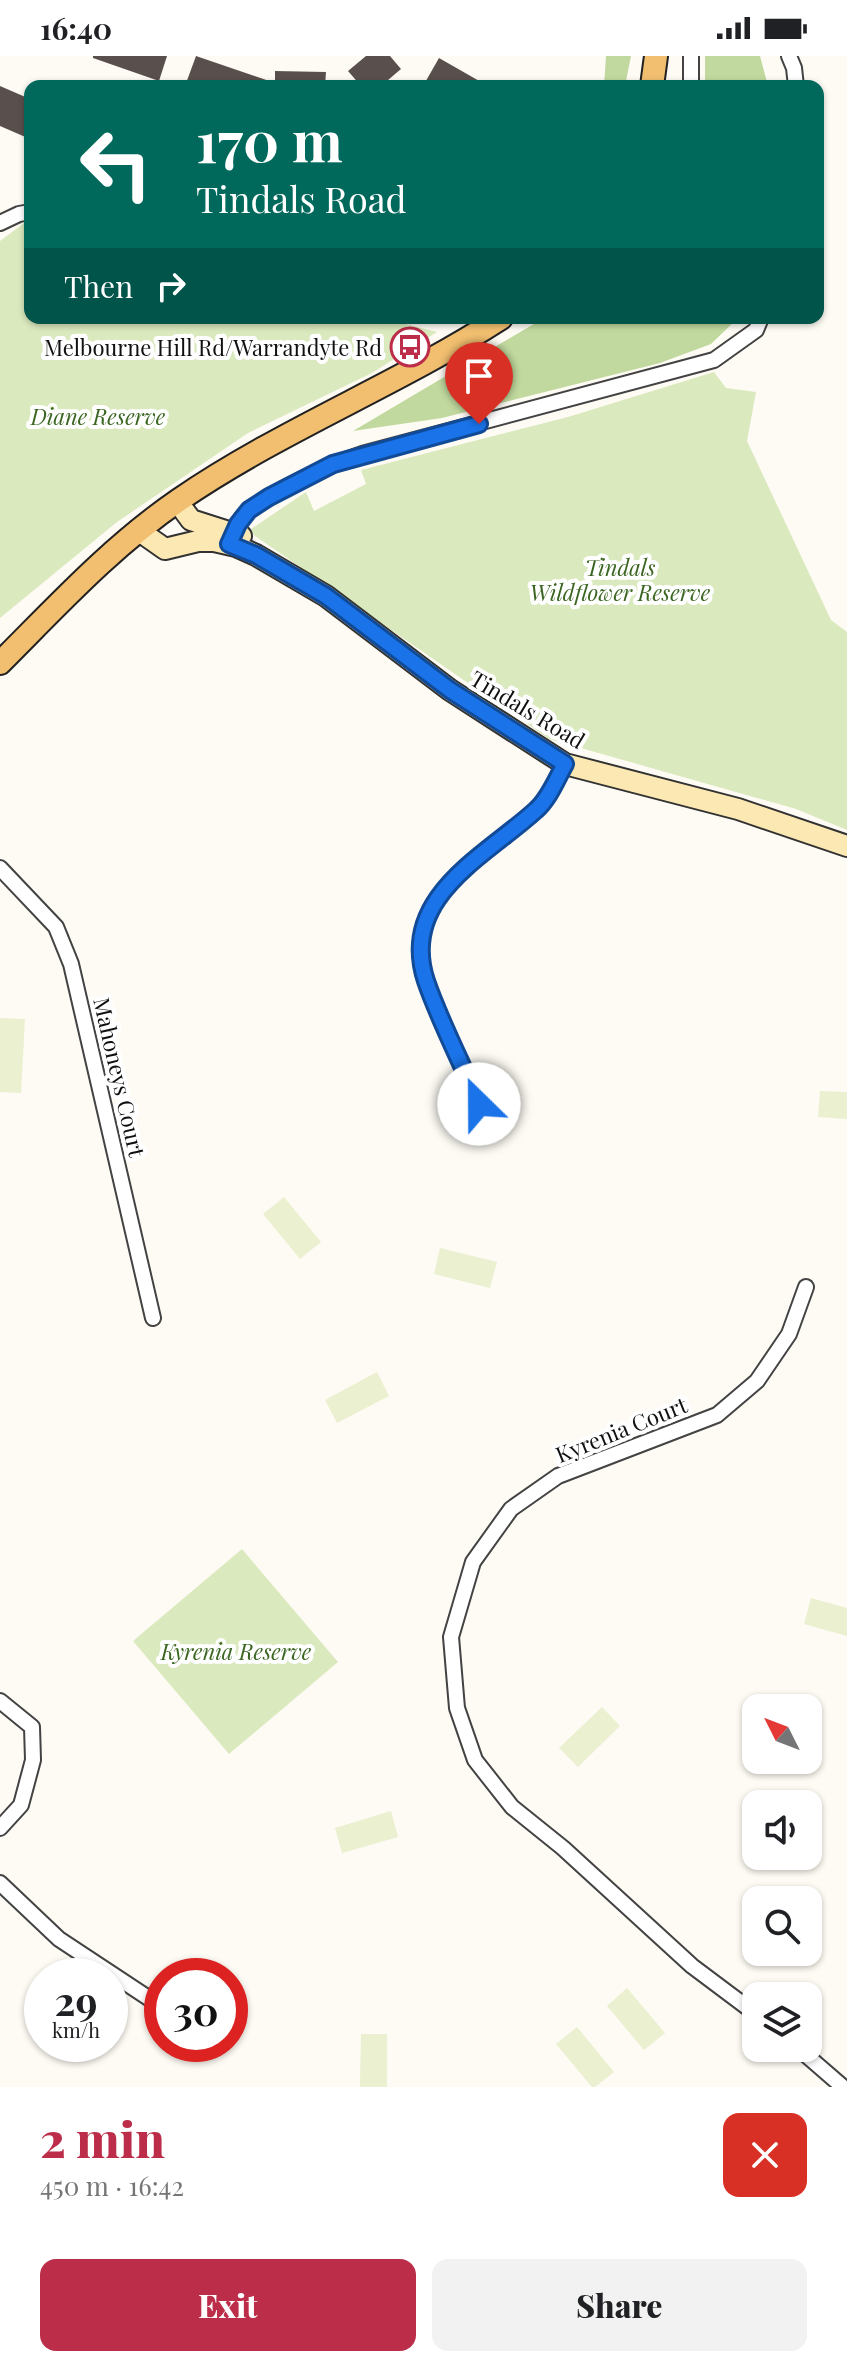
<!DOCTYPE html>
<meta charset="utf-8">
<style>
:root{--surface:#fff;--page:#f2f2f2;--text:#202124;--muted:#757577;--accent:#bc2d49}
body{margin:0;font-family:"Playfair Display",serif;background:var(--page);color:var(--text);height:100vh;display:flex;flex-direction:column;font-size:30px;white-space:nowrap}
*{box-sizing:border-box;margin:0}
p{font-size:26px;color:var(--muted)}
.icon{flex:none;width:44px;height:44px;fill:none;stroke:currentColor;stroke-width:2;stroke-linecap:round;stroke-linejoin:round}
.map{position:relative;height:2031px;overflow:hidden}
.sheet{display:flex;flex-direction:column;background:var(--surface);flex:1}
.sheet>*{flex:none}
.guide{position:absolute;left:24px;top:24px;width:800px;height:244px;border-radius:16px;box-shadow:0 2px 6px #0004;background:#00695c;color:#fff;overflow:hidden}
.needle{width:52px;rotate:312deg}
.tools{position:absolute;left:742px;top:1638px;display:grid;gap:16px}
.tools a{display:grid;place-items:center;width:80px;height:80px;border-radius:16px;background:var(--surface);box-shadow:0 2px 6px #0004;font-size:40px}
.speed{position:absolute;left:24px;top:1902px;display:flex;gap:16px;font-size:40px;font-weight:700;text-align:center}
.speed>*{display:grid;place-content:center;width:104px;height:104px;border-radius:50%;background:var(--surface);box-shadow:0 2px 6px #0004;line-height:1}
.speed small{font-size:20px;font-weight:400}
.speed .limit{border:12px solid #d22;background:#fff;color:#111}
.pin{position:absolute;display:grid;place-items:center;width:68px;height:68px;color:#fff;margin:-82px -34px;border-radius:50% 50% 50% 0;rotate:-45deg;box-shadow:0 0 8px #0007}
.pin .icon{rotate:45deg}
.me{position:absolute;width:88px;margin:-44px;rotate:337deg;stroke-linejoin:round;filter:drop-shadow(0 0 6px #0008)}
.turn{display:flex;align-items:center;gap:28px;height:168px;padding:0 40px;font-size:36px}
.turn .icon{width:104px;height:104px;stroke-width:2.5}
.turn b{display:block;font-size:56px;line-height:68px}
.then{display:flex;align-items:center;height:76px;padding:0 40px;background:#0003;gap:16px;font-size:30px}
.round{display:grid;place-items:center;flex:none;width:84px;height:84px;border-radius:16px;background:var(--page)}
.head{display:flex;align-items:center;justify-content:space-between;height:136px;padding:0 40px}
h1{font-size:48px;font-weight:800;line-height:60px;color:var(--accent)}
.primary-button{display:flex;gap:16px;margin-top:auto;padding:16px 40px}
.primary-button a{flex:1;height:92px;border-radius:16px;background:var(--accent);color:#fff;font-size:32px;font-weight:800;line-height:92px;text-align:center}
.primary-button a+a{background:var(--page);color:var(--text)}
.status{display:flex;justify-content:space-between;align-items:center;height:56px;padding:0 40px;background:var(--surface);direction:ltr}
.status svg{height:22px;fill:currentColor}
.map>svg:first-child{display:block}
.green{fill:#dbe9be}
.forest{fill:#c1d99e}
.pitch{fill:#eaf0d0}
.building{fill:#59504d}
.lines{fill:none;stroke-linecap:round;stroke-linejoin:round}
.street-casing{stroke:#434343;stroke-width:18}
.secondary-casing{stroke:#323232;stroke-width:24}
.primary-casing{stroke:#212121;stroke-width:26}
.street{stroke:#fff;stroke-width:14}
.secondary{stroke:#fbe8b2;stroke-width:20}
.primary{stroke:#f2bf70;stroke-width:22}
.route-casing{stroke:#114b97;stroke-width:20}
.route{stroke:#1a73e8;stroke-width:14}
.labels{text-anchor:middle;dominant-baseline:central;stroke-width:8;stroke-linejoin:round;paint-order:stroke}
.poi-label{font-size:22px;fill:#101010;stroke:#fff;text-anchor:end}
.park-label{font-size:22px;font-style:italic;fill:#3b6622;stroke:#fff}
.street-label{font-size:22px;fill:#101010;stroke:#fff}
</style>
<div class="status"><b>16:40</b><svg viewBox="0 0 49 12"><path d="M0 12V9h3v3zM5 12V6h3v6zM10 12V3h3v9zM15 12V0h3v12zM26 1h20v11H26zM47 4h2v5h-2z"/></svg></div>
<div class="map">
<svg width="847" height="2031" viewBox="0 0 847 2031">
<rect width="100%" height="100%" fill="#fefbf4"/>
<!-- green -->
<path class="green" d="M24 167H30V262H382L437 276 372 317 248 377 117 466 0 562V185Z
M714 316 726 332 756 336 747 385 831 564 847 576V774L796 753 549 683 248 475 306 436 314 455 366 428 361 414 568 361Z
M242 1493 338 1606 229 1698 133 1585Z"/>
<!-- forest -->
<path class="forest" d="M606 0H631L625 30H604Z
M705 0H760L768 30H705Z
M544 262H738L711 288 660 307 442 362 353 375Z"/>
<!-- pitch -->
<path class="pitch" d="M0 962 25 963 21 1037 0 1036Z
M820 1035 847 1036V1063L818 1061Z
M284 1141 321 1186 300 1203 263 1158Z
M440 1192 497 1206 490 1232 434 1218Z
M377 1316 389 1340 337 1367 325 1344Z
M811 1542 847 1552V1580L804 1568Z
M602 1651 620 1670 578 1711 559 1692Z
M391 1755 398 1781 342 1797 335 1772Z
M627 1932 665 1977 644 1994 607 1950Z
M577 1971 614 2016 595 2031H592L556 1988Z
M361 1978H387V2031H360Z"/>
<!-- building -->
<path class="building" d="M93 0H167L159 25 93 2Z
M196 0 275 27V15L326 16 325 30H185Z
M366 0H390L401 13 381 30H361L348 15Z
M439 2 488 30H423Z
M0 30 30 43V83L0 70Z"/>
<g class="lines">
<defs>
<path id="street" d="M789 0 794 12 796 30
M691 30V0
M0 167 19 158 30 156
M234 477C237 471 239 465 243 460 262 439 334 407 362 398L714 304 756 274 761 262
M0 812 56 871 71 908 153 1262
M479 1048C462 1007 440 966 426 925 398 841 486 800 536 754 549 743 557 722 565 708
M0 1645 32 1671 33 1704 21 1749 0 1772
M0 1827 59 1883 162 1951
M756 1958 692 1910 563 1792 512 1751 475 1704 457 1652 451 1581 473 1506 511 1453 558 1420 717 1359 757 1325 789 1278 806 1231
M798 1992 843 2031"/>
<path id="secondary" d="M177 445 191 464 241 480
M138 474 165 493 198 485H214L236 490 256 499 326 540 450 634 565 708 738 753 847 790"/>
<path id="primary" d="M652 30 656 0
M0 607C57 550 112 490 179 444 281 374 397 329 501 262"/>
</defs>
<!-- street casing -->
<use href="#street" class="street-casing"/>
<!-- secondary casing -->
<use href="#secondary" class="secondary-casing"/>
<!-- primary casing -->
<use href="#primary" class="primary-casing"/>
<!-- street -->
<use href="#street" class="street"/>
<!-- secondary -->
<use href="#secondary" class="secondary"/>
<!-- primary -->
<use href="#primary" class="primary"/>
</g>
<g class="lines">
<defs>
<path id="route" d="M479 1048C462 1007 440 966 426 925 398 841 486 800 536 754 549 743 557 722 565 708L450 634 326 540 256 499 229 488 238 468 249 454 269 441 333 408 479 368"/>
</defs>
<!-- route casing -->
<use href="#route" class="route-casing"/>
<!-- route -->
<use href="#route" class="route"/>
</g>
<!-- icons -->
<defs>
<symbol id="bus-ring" viewBox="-11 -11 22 22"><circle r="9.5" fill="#fff" stroke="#bc2d49" stroke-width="1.5"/><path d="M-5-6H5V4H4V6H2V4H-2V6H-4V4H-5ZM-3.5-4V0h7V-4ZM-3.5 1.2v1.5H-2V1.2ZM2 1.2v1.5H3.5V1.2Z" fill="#bc2d49"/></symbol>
</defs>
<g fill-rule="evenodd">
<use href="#bus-ring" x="388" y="269" width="44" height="44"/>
</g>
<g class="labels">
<!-- poi labels -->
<g class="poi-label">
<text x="382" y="291">Melbourne Hill Rd/Warrandyte Rd</text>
</g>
<!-- park labels -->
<g class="park-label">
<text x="98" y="360">Diane Reserve</text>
<text x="620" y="511">Tindals<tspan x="620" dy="25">Wildflower Reserve</tspan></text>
<text x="236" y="1595">Kyrenia Reserve</text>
</g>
<!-- street labels -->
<g class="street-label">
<text transform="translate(528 653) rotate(31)">Tindals Road</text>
<text transform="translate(120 1021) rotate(77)">Mahoneys Court</text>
<text transform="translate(621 1373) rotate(-22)">Kyrenia Court</text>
</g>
</g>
</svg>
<div class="tools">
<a><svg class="needle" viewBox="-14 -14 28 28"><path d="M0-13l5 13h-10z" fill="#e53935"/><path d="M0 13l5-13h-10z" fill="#757577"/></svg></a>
<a><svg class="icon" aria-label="sound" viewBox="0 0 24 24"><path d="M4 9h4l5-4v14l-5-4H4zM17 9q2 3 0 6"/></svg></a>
<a><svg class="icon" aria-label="search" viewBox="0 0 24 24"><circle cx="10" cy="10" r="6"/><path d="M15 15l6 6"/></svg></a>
<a><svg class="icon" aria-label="layers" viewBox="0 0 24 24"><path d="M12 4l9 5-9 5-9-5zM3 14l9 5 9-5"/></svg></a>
</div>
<div class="speed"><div>29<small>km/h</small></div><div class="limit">30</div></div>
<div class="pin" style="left:479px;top:368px;background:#d93025"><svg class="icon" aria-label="arrive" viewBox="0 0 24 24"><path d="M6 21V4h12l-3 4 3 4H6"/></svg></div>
<svg class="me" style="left:479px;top:1048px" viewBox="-20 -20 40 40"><circle r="19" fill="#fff"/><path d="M0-13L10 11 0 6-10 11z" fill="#1a73e8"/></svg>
<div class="guide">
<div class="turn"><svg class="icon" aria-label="left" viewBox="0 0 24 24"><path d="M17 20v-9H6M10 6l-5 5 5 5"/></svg><div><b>170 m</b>Tindals Road</div></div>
<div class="then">Then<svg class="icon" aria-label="right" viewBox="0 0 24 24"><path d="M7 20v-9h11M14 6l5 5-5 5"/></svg></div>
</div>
</div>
<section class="sheet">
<div class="head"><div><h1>2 min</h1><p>450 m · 16:42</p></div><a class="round" style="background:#d93025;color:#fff"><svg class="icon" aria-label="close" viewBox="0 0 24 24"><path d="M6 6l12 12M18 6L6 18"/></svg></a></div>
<div class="primary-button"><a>Exit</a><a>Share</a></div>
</section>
